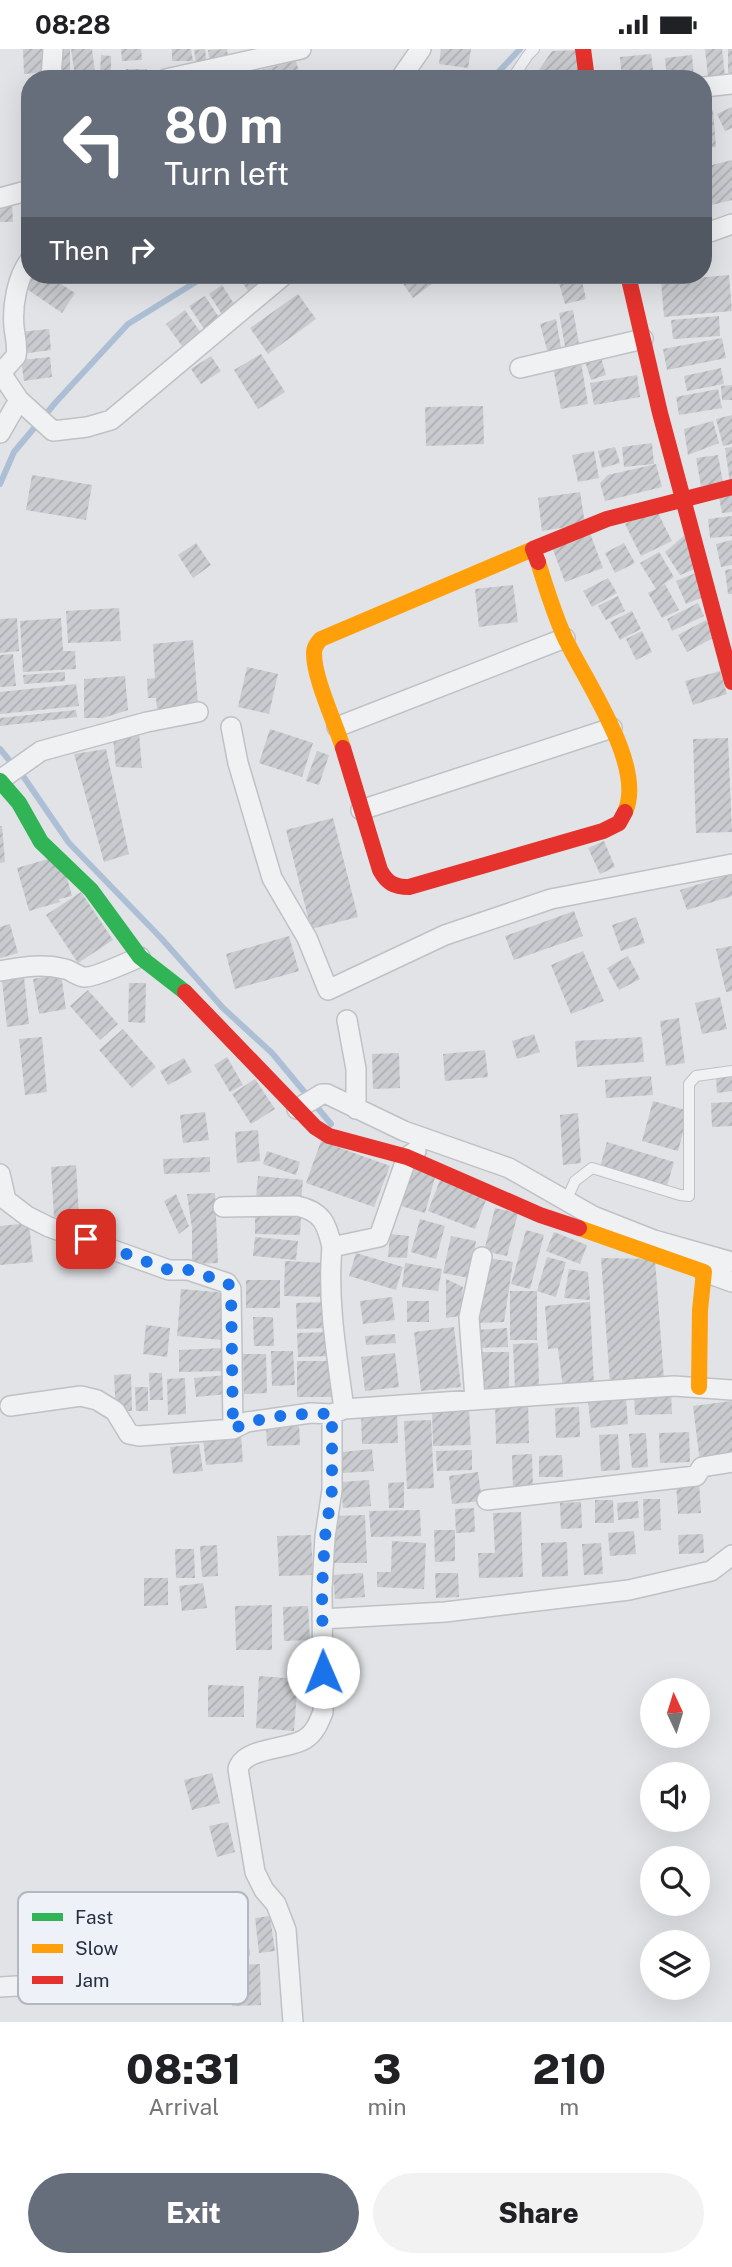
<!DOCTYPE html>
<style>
:root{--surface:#fff;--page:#f2f2f2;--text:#202124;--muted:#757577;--accent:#676e7b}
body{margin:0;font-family:"Public Sans",sans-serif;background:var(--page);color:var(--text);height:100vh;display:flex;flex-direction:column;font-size:26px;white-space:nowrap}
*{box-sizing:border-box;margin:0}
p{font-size:23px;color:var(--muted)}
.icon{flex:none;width:38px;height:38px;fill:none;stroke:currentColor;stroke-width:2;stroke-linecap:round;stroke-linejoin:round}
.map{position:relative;height:1973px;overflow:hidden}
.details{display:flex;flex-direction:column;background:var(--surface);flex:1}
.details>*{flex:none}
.guide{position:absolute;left:21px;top:21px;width:691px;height:214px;border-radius:28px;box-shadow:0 7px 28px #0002;background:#676e7b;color:#fff;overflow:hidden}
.needle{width:46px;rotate:356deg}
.fabs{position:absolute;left:640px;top:1629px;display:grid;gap:14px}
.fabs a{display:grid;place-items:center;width:70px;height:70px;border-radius:50%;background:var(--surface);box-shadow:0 7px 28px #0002;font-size:35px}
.pin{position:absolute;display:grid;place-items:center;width:60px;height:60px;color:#fff;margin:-30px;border-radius:14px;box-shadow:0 4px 10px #0006}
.me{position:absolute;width:77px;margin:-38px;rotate:359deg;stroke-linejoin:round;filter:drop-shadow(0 0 5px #0008)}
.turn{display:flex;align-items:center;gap:24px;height:147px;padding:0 28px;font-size:32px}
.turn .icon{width:91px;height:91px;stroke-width:2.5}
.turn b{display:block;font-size:49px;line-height:60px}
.then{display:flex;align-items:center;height:66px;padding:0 28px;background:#0003;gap:14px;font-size:26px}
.eta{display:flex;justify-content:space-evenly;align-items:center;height:119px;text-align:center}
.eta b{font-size:42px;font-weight:800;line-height:49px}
.button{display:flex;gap:14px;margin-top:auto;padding:14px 28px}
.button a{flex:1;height:80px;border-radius:42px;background:var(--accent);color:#fff;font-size:28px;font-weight:800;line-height:80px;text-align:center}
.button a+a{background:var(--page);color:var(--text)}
.status{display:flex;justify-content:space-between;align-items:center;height:49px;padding:0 35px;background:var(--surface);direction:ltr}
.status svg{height:19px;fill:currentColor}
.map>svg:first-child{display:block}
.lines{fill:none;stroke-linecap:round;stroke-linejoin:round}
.stream{stroke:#acbfd4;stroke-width:6}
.building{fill:url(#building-hatch)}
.lane-casing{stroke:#bfc1c4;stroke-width:12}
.street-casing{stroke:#bfc1c4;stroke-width:22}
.lane{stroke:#f0f1f3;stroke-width:10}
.street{stroke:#f0f1f3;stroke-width:19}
.fast{stroke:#30b455;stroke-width:16}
.slow{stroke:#ff9f0a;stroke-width:16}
.jam{stroke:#e5322d;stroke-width:16}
.route{stroke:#1a73e8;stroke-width:12;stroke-dasharray:0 21.6}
.key{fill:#eef1f7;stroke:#b2b7c1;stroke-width:2}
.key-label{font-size:19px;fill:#262f42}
</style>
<div class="status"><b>08:28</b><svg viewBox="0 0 49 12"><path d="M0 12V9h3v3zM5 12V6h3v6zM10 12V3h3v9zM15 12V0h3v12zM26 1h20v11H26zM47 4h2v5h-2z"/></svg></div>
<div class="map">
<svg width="732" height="1973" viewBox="0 0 732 1973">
<defs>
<pattern id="building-hatch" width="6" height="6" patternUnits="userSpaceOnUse" patternTransform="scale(1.75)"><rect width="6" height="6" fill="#c9cbcf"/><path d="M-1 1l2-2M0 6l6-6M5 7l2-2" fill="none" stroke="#acafb3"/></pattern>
</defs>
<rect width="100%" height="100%" fill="#e1e3e6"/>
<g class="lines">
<!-- stream -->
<path class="stream" d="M492 30 520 0
M0 435 14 403 56 353 128 275 207 226
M0 700 9 711
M23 727 69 794 161 889 223 959 272 1004 331 1075"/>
</g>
<!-- building -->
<path class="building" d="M23 0H44L45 23 24 25Z
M54 0H70V26L55 27Z
M71 0H92L95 24 75 27Z
M121 0H141L142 11 122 12Z
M172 0H191L193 12H172Z
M205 0 207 19 197 20 194 1Z
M227 0 229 15 210 17 208 1Z
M441 0H471L468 19 439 15Z
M705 0H722L725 26 708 28Z
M728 0H732V24H728Z
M579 1 581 30H533L552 2Z
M651 5 654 29 622 30 620 8Z
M101 6 111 7V24H100Z
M692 6 694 29 667 30 665 9Z
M296 12 301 30H264L261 21Z
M126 20H147L148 30H127Z
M257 20 259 30H239L238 23Z
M732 58V79L725 82 717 65Z
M713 61 716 98 704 99V62Z
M732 111V151L704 158V118Z
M0 152H12L13 173H0Z
M32 226H47L75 244 62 264 24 238Z
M237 226H274L249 243Z
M397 226H426L432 235 413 249Z
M729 226 732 262 664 268 661 232Z
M581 228 586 250 565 255 559 234Z
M222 236 238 261 225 270 209 245Z
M298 245 316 270 268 305 250 279Z
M205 247 222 273 206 283 189 257Z
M185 261 201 284 182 297 166 275Z
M573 261 580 301 566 303 559 264Z
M719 267 720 287 673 290 671 271Z
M556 270 562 304 549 308 540 275Z
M49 280 51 301 21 305 19 283Z
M722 289 726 309 667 321 663 300Z
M261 305 285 343 258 360 234 321Z
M600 305 606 326 591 331 584 309Z
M211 307 221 322 201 335 191 320Z
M50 308 52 328 24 332 21 311Z
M581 313 588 355 561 360 553 318Z
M721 319 724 335 687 342 684 327Z
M637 326 640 348 594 356 590 334Z
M732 336V351H722L721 337Z
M718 340 722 359 679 366 676 348Z
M483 357 484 395 426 397 425 358Z
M732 366V395L723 397 716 370Z
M713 372 719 394 688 406 684 380Z
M652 394 654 415 624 418 622 398Z
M615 398 620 414 602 419 598 402Z
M732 398V434H730L725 399Z
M594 402 599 429 578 433 572 406Z
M718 406 723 434 701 437 696 409Z
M656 415 662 438 605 452 600 434 608 426Z
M32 426 92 436 86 471 26 461Z
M732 441V463L722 464 718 443Z
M580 443 585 475 542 482 538 449Z
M656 460 672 492 641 507 625 475Z
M732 467V487L710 489 708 470Z
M590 484 603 519 565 533 552 498Z
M685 486 698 519 680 526 665 503Z
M732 491V516L721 518 716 495Z
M196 494 211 516 193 529 178 506Z
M624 494 635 514 615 524 605 504Z
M659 503 674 528 656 540 640 514Z
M732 520V545H728L725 521Z
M698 523 708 546 686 555 676 532Z
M608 529 617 544 592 558 583 542Z
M665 535 679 561 662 569 648 544Z
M513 536 518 573 479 578 475 540Z
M618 547 625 562 606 571 598 557Z
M698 554 704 567 672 582 667 570Z
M119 559 121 592 68 594 66 562Z
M632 562 641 580 620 591 610 573Z
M17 569 19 602 0 604V570Z
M61 569 63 602H75L76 620 23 623 20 572Z
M706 571 715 588 687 603 678 586Z
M642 582 652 603 636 611 626 590Z
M193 591 198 655H185L186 665 158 668 156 649H148L147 630 155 629 153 595Z
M13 605 16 637 0 638V606Z
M247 618 278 625 269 665 238 658Z
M720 622 727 645 693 656 685 632Z
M65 623V632L24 635 23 626Z
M125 627 128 661 103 669H84V630Z
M76 635 79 657 0 665V643Z
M76 661 77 668 0 677V669Z
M270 680 313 694 302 728 259 714Z
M139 684 142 719 116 718 113 689Z
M728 689 732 783 696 784 693 690Z
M106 700 129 805 104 813 74 705Z
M317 702 329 706 319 736 306 732Z
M333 769 358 868 311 880 286 781Z
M0 777H2L5 813 0 814Z
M604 792 615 818 600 825 588 799Z
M48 810 63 815 72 847 59 850 60 853 29 862 17 819Z
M732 825V847L687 861 680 841Z
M81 843 113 891 78 914 46 866Z
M574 862 583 887 514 911 505 887Z
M636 868 645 894 621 902 612 876Z
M10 875 18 904 0 909V878Z
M289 887 299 922 235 940 226 905Z
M732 897V942L726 943 716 900Z
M583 902 604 952 571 965 551 916Z
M628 907 640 930 619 941 607 919Z
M61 925 66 960 39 965 33 930Z
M24 928 29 975 7 978 2 931Z
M129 934H146L145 974 128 973Z
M88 941 118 975 100 991 70 957Z
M720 948 727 980 702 985 695 954Z
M679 969 685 1014 666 1017 660 972Z
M123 980 156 1018 132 1039 99 1001Z
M534 985 540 1003 517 1010 512 992Z
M42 988 47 1043 25 1046 19 990Z
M642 988 644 1013 577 1018 575 992Z
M485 1001 488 1028 445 1032 443 1005Z
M399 1004 400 1039 373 1040 372 1005Z
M227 1008 243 1036 230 1043 214 1016Z
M184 1009 192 1023 168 1036 160 1022Z
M651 1027 653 1046 606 1049 605 1031Z
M732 1027V1042L717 1044 716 1029Z
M255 1030 275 1060 251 1075 232 1045Z
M653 1052 689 1062 678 1102 642 1092Z
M732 1053V1077L712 1078 711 1054Z
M205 1063 209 1091 183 1094 180 1066Z
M578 1064 581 1114 563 1116 560 1066Z
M258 1081 260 1112 237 1114 235 1083Z
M321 1092 390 1117 374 1158 306 1134Z
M607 1093 674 1113 667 1137 600 1118Z
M267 1102 300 1113 296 1126 263 1115Z
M210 1108V1123L164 1125 163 1110Z
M76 1116 79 1166 54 1168 51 1118Z
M412 1118 436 1125 425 1164 401 1157Z
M442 1126 489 1143 475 1180 428 1162Z
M258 1127 303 1131 301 1153 256 1149Z
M215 1144 218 1214 192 1215V1179L187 1145Z
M176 1145 189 1177 179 1185 164 1152Z
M495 1159 518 1164 507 1207 484 1202Z
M255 1167 301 1168 300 1186 255 1185Z
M420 1170 445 1177 436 1210 411 1203Z
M29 1174 33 1213 0 1216V1177Z
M526 1181 544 1186 530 1240 511 1235Z
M554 1183 587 1196 580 1215 546 1202Z
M390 1185 409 1187 407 1209 388 1208Z
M451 1187 476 1192 469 1229 443 1224Z
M255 1188 298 1192 296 1211 253 1207Z
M356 1204 403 1218 396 1241 349 1227Z
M547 1208 566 1213 556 1248 537 1242Z
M488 1209 513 1213 504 1273 477 1274Z
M601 1209 655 1210 664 1331 610 1335Z
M285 1212 327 1214 325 1248 284 1247Z
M405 1214 442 1220 438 1242 402 1238Z
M569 1220 588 1223 590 1251 564 1249Z
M446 1230 463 1238 460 1267 446 1269Z
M246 1231H280V1259H246Z
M181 1240 227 1244 222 1291 177 1287Z
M510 1242H537V1291H510Z
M392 1248 395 1271 363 1275 360 1252Z
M407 1252H429V1273H407Z
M326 1253 327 1279 297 1280 296 1254Z
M590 1253 594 1336 563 1339 558 1299 548 1300 545 1257Z
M253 1268H273L274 1297H254Z
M146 1276 170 1279 167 1308 143 1305Z
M454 1278 461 1338 421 1342 414 1283Z
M507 1279 508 1298 477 1299 476 1281Z
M331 1283V1307L298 1308 297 1284Z
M395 1285 396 1294 366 1296 365 1287Z
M538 1294 539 1339H515L513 1295Z
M223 1299 224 1322 179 1323V1301Z
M271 1302H293L295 1336 272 1337Z
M482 1303H509V1339H482Z
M395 1304 399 1338 365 1342 361 1308Z
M243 1305H266L267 1344 244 1345Z
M297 1312H336L337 1348H297Z
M149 1324H162L163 1351H150Z
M131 1325 132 1362H116L114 1326Z
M226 1326 227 1345 196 1348 194 1329Z
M185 1329 186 1365 168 1366 167 1330Z
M135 1338H148V1362H136Z
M671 1343 672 1365 635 1366 634 1344Z
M528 1350 529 1394 496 1395 495 1351Z
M626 1350 628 1375 591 1379 588 1353Z
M732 1352V1409L700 1413 693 1357Z
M579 1358 580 1388 556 1389 555 1359Z
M469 1361 471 1396 433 1397 432 1362Z
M397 1363 398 1394 362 1395 361 1365Z
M431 1371 434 1439 407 1440 404 1372Z
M299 1375 300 1396 267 1397 266 1377Z
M689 1383 690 1413 660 1414 659 1384Z
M646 1384 648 1418 632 1419 629 1385Z
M618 1385 620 1421 601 1422 599 1386Z
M241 1387 243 1413 206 1416 203 1390Z
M199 1395 203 1422 173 1425 170 1398Z
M372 1400 374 1422 343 1424 342 1403Z
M472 1401V1421L437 1422 436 1402Z
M532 1405 533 1440 513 1441 512 1406Z
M562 1406 563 1428H539V1407Z
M478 1423 482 1452 452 1455 449 1427Z
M369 1431 371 1457 343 1459 341 1433Z
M404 1433V1459H389L388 1434Z
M699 1433 701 1464 678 1465 676 1434Z
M643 1450H660L661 1481 644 1482Z
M595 1451H613L614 1474H595Z
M638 1452 639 1469 618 1471 617 1454Z
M581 1453 582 1479 561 1480 560 1454Z
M474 1459 475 1483 456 1484 455 1460Z
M420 1461 421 1487 371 1488 369 1462Z
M521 1463 523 1528 479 1529 478 1504H495L493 1464Z
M365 1466 367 1514H334L333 1467Z
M434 1481H455V1512L435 1513Z
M634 1482 636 1505 610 1507 608 1484Z
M703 1485 704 1504 679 1505 678 1486Z
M311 1486 313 1526 279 1527 277 1487Z
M392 1492 426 1494 424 1540 377 1538V1523H391Z
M567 1493 568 1527 542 1528 541 1494Z
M601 1494 603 1525 584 1526 582 1495Z
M217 1496 218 1527 202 1528 200 1497Z
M175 1500H194L195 1529H176Z
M363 1524 365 1548 335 1550 333 1526Z
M435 1524H458L459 1548 436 1549Z
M144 1529H168V1556L144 1557Z
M203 1534 207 1559 182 1562 179 1537Z
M272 1556V1601H236L235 1557Z
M308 1557 310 1591 284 1592 283 1558Z
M259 1627 298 1630 294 1682 256 1679Z
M208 1636 244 1637V1668H208Z
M212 1724 220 1754 192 1761 184 1731Z
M228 1773 235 1803 217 1808 209 1777Z
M270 1867 275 1902 259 1904 255 1869Z
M246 1869 250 1907 228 1910 224 1871Z
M260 1915 261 1956 232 1957 230 1916Z"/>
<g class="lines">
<defs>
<path id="lane" d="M512 30 528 6 534 0
M566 1152 575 1132 592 1119 680 1146 689 1147V1035L696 1027 732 1022"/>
<path id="street" d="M51 30 53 0
M166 30 301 0
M400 30 421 0
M704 38 732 35
M0 149 30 141
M704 185 732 175
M30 211C17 228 12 257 14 278 15 288 18 297 16 307L1 324 19 351 53 382 87 378 111 371 284 226
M520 319 643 290
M0 384 19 351
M231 678 238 714 272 829 307 889 328 941 445 886 551 850 732 815
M337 678 565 589
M0 731 41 702 147 673 198 663
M361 761 612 679
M0 922C22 918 43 914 65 920 71 921 78 928 85 928 93 929 131 912 140 908
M347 971 356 1020V1060
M297 1060 322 1045H327L404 1082 509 1119 593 1167 654 1191 732 1213
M0 1125 6 1151 27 1167 49 1178 169 1221H188L227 1234 231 1240 233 1380
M223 1158 297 1157C322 1162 327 1175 332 1198
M704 1223 732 1233
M475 1350 469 1268 482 1208
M10 1357 81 1347 97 1351 115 1362 129 1385 139 1387 233 1380 247 1373 311 1364 332 1365 344 1360 674 1337 732 1341
M344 1360C337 1307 327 1252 332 1198L379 1188 407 1108 416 1102
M487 1451 696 1427 702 1418 732 1413
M322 1570 445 1563 629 1541 711 1522 732 1506
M0 1938 17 1937
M293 1973 286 1881 276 1855 264 1841 255 1823 238 1720C244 1698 288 1701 305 1690 315 1684 319 1673 323 1663L322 1539 325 1488 332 1441V1365"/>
</defs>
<!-- lane casing -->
<use href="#lane" class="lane-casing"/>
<!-- street casing -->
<use href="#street" class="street-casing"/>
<!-- lane -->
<use href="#lane" class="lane"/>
<!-- street -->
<use href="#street" class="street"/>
<!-- fast -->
<path class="fast" d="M0 732 19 754 41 793 91 841 140 908 185 943"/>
<!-- slow -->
<path class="slow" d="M538 513C546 539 554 565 565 589 585 632 646 717 625 763
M343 699C335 673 314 630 314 604 314 598 317 594 321 590L533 500
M579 1179 704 1223 700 1261 699 1338"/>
<!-- jam -->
<path class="jam" d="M583 0 587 30
M628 226 660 364 732 633
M538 513 533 500 607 470 732 438
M343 699 380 821C387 834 394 838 409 838L603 782 619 774 625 763
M185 943 315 1078 329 1087 407 1108 540 1166 579 1179"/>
</g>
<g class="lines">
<!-- route -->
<path class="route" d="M86 1190 169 1221H188L228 1234 231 1240 233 1380C263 1366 300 1364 332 1365V1441L325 1488 322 1539 323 1623"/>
</g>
<!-- legend -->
<rect x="18" y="1843" width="230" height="112" rx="10" class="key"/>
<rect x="32" y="1864" width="31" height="8" fill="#30b455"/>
<rect x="32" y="1895" width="31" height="9" fill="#ff9f0a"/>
<rect x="32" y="1927" width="31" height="8" fill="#e5322d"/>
<g class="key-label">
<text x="75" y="1875">Fast</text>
<text x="75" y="1906">Slow</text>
<text x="75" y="1938">Jam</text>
</g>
</svg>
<div class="fabs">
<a><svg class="needle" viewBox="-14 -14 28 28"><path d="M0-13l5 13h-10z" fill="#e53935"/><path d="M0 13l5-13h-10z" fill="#757577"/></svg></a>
<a><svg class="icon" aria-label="sound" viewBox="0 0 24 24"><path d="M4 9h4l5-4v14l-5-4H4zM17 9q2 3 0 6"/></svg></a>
<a><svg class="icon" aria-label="search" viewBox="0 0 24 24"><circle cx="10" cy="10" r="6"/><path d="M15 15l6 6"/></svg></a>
<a><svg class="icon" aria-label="layers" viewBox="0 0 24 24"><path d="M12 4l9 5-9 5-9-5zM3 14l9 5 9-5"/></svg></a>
</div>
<div class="pin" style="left:86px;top:1190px;background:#d93025"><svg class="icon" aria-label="arrive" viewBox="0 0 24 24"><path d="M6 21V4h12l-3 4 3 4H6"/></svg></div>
<svg class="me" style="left:323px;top:1623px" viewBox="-20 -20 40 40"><circle r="19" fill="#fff"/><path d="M0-13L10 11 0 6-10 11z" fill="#1a73e8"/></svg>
<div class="guide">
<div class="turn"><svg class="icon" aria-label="left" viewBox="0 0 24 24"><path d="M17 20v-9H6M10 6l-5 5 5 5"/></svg><div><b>80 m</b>Turn left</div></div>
<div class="then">Then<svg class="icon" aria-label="right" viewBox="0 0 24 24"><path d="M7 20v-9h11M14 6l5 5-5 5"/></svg></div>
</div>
</div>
<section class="details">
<div class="eta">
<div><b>08:31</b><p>Arrival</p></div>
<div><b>3</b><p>min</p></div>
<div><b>210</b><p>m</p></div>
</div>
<div class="button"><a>Exit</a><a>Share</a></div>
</section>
